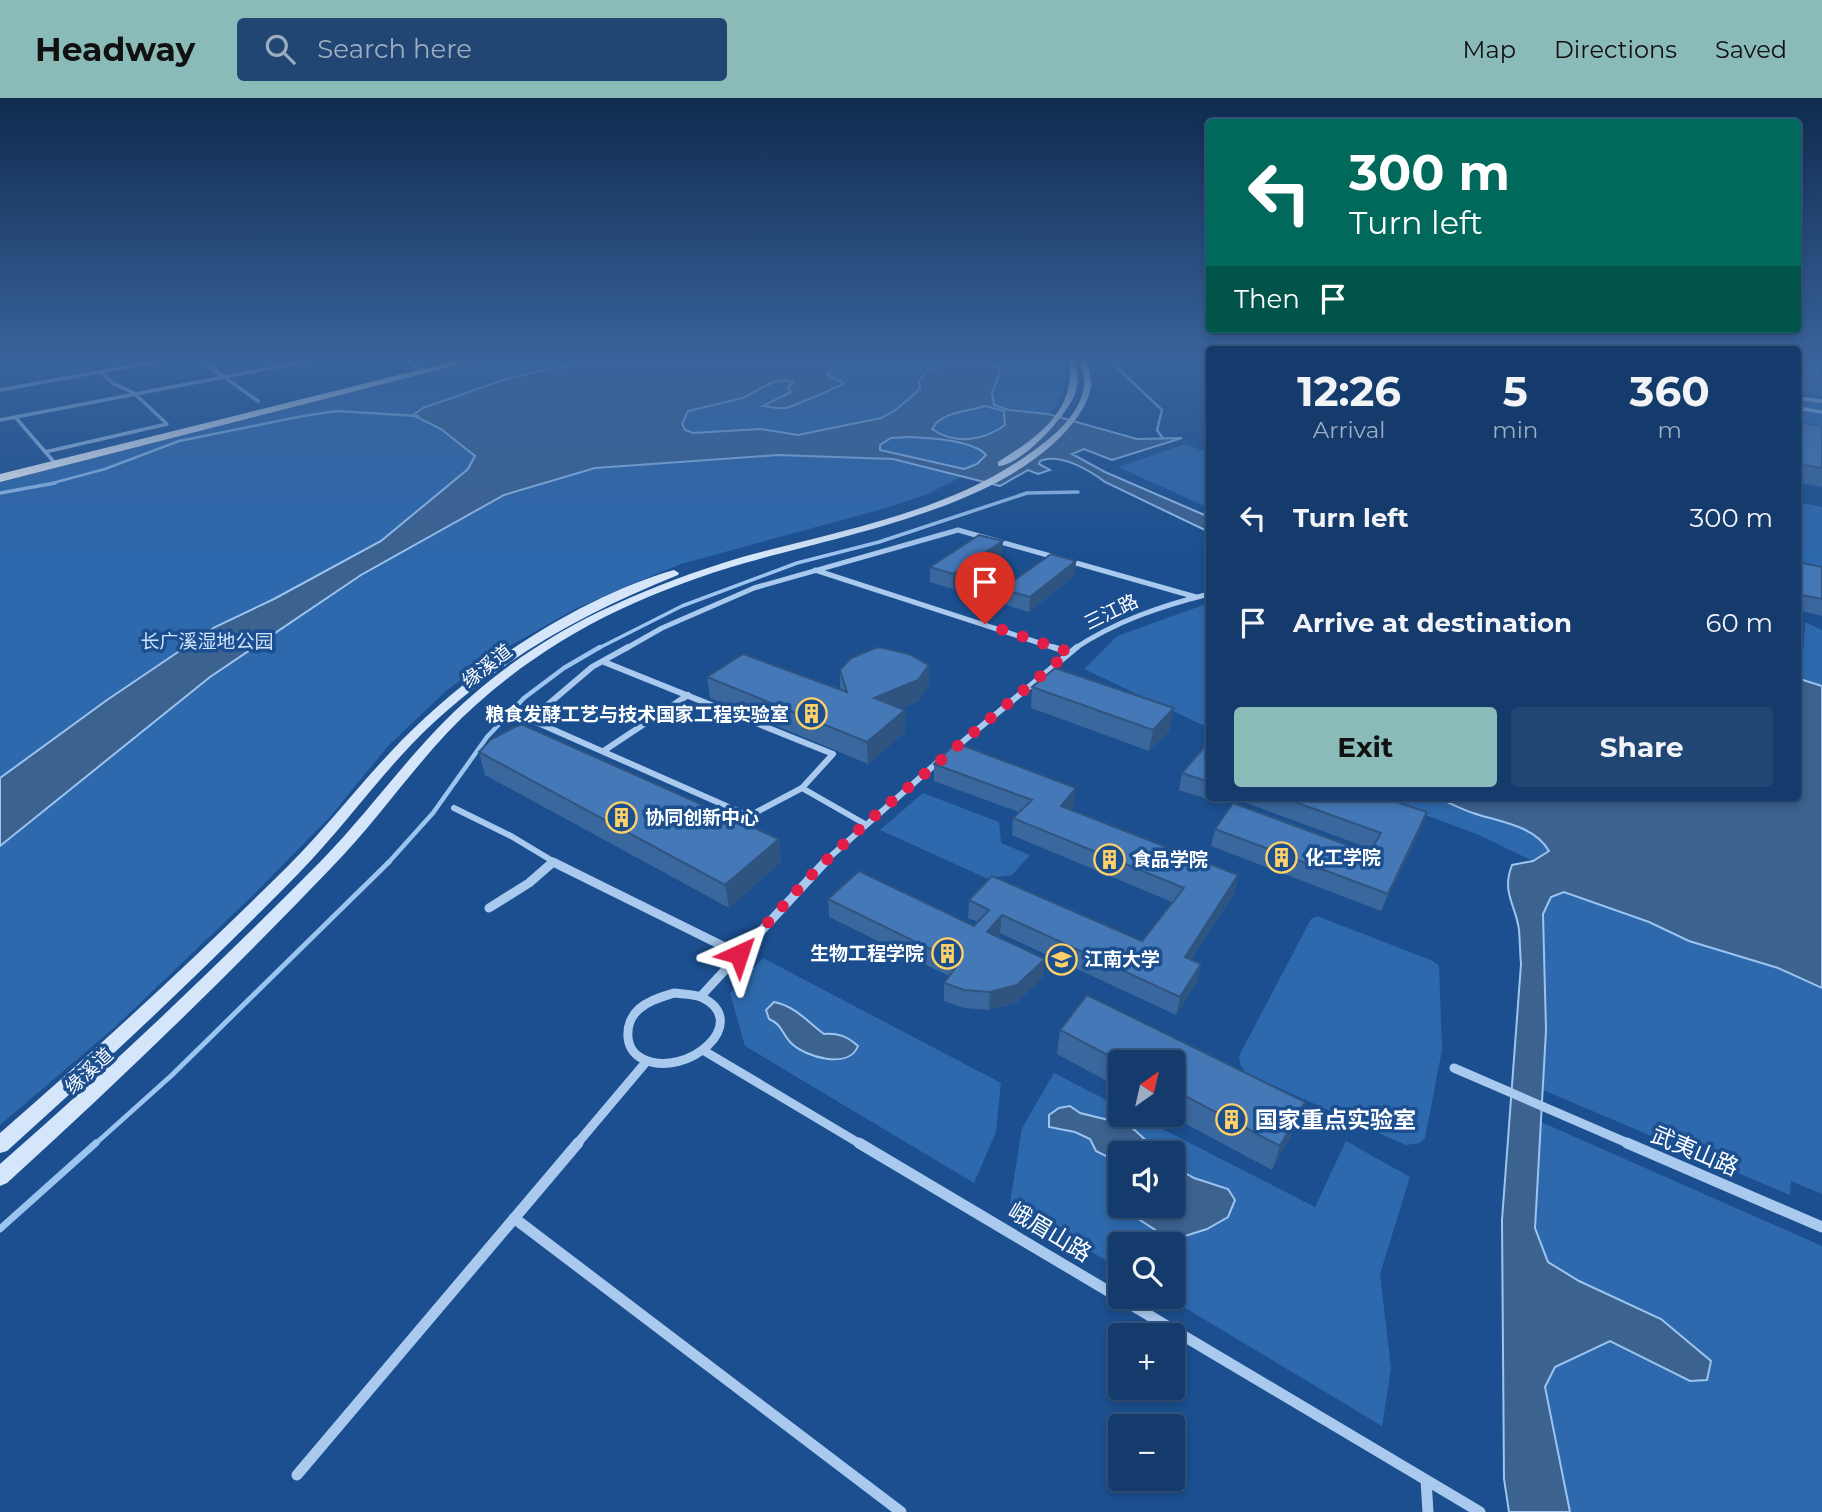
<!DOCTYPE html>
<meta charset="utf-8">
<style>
:root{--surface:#143b6b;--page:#214673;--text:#f1f3f6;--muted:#9dadc1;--line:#33557e;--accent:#8bbbb9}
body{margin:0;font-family:Montserrat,"Noto Sans SC",sans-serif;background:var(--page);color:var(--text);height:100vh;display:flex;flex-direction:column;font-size:26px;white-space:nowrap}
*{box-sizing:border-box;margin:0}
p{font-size:23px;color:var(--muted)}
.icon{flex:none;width:38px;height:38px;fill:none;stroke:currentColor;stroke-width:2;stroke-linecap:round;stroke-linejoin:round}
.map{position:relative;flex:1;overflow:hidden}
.drawer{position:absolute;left:1206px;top:248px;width:595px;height:455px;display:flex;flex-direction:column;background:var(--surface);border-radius:7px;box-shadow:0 4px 10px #0003,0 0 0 2px var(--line)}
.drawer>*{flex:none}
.guide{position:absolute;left:1206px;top:21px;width:595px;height:214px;border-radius:7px;box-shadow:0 4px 10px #0003,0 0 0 2px var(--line);background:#00695c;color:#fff;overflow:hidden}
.needle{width:46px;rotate:34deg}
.fabs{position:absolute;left:1108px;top:952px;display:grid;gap:14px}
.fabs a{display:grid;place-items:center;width:77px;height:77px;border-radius:7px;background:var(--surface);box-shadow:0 4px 10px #0003,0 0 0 2px var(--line);font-size:35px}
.pin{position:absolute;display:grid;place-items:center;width:60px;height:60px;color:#fff;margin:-72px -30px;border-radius:50% 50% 50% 0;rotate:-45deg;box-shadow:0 0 7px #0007}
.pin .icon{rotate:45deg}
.me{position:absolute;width:77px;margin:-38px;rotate:42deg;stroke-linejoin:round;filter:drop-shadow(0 0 5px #0008)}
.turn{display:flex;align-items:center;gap:24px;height:147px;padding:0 28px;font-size:32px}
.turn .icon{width:91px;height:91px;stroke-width:2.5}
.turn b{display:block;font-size:49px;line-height:60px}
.then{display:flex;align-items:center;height:66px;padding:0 28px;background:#0003;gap:14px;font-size:26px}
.eta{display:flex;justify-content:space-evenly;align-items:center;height:119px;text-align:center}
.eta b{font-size:42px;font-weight:700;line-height:49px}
.action{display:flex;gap:14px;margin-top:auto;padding:14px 28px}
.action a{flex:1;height:80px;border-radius:7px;background:var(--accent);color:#111;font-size:28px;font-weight:700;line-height:80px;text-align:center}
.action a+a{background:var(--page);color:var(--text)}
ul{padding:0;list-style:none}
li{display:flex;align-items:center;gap:21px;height:105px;padding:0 28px}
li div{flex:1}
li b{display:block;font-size:26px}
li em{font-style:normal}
header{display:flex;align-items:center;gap:42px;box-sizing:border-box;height:98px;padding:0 35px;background:var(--accent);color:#111}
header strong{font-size:33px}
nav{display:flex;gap:38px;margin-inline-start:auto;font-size:24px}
.search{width:490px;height:63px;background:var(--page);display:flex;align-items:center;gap:18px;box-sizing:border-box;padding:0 24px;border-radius:7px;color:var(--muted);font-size:26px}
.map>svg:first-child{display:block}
.green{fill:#2e69ad;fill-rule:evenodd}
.water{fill:#3c6290;stroke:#9cc4f0;stroke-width:2;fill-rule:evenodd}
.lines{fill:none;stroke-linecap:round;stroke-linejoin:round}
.stream-far4{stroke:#9cc4f0;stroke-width:2.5}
.stream-far3{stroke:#9cc4f0;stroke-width:3.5}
.stream-far2{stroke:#9cc4f0;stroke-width:4.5}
.stream-far1{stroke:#9cc4f0;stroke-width:5}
.stream{stroke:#9cc4f0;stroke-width:7}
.street-far4{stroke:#a9c9ee;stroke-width:3.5}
.street-far3{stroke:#a9c9ee;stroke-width:5}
.street-far2{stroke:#a9c9ee;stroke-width:6}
.street-far1{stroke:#a9c9ee;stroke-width:9}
.street{stroke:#a9c9ee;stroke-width:11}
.secondary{fill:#d6e6fa;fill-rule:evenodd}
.highway{fill:#fff;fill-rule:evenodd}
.wall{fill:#3a679d}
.shaded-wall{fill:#305480}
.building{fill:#4478b7;stroke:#305480;stroke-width:2}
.route{stroke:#e11d48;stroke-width:12;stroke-dasharray:0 21.6}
.labels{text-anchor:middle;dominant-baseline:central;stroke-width:7;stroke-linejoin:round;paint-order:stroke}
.street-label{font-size:19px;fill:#fff;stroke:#1b4f8f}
.park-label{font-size:19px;fill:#cfe3fa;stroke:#1b4f8f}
.poi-label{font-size:19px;font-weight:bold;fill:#fff;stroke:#1b4f8f;text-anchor:start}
.near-poi-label{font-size:23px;font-weight:bold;fill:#fff;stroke:#1b4f8f;text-anchor:start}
.near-street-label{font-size:23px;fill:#fff;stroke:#1b4f8f}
</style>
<header>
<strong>Headway</strong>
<div class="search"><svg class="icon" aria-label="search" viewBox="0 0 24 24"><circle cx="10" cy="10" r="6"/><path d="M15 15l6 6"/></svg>Search here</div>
<nav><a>Map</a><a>Directions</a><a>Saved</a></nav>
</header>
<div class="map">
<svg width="1822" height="1414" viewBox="0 0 1822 1414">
<rect width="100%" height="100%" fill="#1b4f8f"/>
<!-- green -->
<path class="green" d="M487 260H1061L1066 276 1063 295 1054 311 997 361 925 397 886 410 681 466 627 488 573 512 508 549 447 592 387 649 330 719 251 799 115 929 0 1027V382Z
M1797 301 1822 304V337L1797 333Z
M1185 346 1209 355V410L1118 369Z
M1797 404 1822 409V475L1797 470Z
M1209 505V630L1084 571 1117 538Z
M1805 524 1822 532V588L1797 580V565L1803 556Z
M923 695 999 724 1001 745 1030 757 1012 777 986 780 880 732Z
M1378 700H1438L1473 715 1515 727 1543 742 1550 753 1533 763 1477 736Z
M1564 793 1649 824 1689 843 1778 870 1822 890V1096L1791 1083 1790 1097 1543 992 1546 932 1543 816 1551 799Z
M1317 818 1433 863 1439 868 1442 952 1425 1040 1420 1045 1406 1047 1394 1042 1246 975 1240 966 1239 958 1311 821Z
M763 860 1001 985 996 1034 974 1085 745 948 730 895Z
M1054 975 1120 1009V1017H1135L1315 1109 1346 1043 1410 1079 1380 1176 1391 1270 1382 1328 1167 1199H1172V1146H1120V1171L1010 1105 1022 1030ZM1120 1055H1172V1108H1120Z
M1541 1024 1822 1148V1414H1570L1545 1289 1555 1268 1610 1243 1690 1283 1579 1183 1548 1164 1535 1130Z"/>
<!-- water -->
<path class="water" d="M692 260H832L833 270 827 277 844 285C841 288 791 309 786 310 778 311 770 309 763 308L791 294 788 289 794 284 782 282 771 285 743 300 688 313 682 326 685 332 693 335 760 331 798 337 881 320 897 311 920 291 919 283 927 273 940 268 943 260H979L1001 271 992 295 994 307 1009 312 1048 316 1137 341 1182 340 1112 362 1084 351 1072 356 1105 374 1209 419V434L1105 384C1088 371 1060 355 1040 363L1039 366 1050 372 1038 376 1028 372 1000 388 893 361 778 357 595 370 504 397 361 477 210 579 0 748V680L107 602 215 529 274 501 381 443 468 371 475 358 441 331 413 317 423 310 506 281 548 271 617 262 659 264ZM985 308 1004 313 1005 327C983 343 955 347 932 331 942 313 967 314 985 308ZM909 339C929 340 973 342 986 357L977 366 964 371 880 352V347L891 340Z
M1797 580 1822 588V890L1778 870 1689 843 1649 824 1564 794 1551 799 1543 816 1546 932 1535 1130 1548 1164 1579 1183 1661 1221 1711 1263 1707 1282 1690 1283 1610 1243 1555 1269 1545 1289 1570 1414H1509L1504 1381 1502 1122 1521 866C1520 855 1520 844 1519 832 1516 807 1501 795 1512 767L1533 763 1549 753C1534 727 1499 724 1473 715 1461 711 1450 705 1438 700H1797Z
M774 904C795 908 808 924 824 936 838 935 847 938 858 948 849 972 805 959 791 945 782 936 782 926 769 921L766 912Z
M1070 1008 1080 1015 1129 1027 1160 1055H1120V1069L1116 1063 1096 1053 1090 1041 1075 1034 1049 1029V1017L1059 1010Z
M1173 1068 1194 1080 1228 1091 1235 1102 1228 1119 1207 1131 1179 1140 1157 1133 1134 1118 1130 1108H1172Z"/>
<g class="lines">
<!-- stream-far4 -->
<path class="stream-far4" d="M1107 260 1162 312 1157 332 1162 339
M49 386 105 371 179 343 303 318 337 313 418 318"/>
<!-- stream-far3 -->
<path class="stream-far3" d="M0 395 55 385
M597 551 682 508 797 465 879 444 1027 395 1078 394"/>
<!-- stream-far2 -->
<path class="stream-far2" d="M388 765 433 715 487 639 524 600 564 570 600 549"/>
<!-- stream-far1 -->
<path class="stream-far1" d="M94 1047 172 977 389 764"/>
<!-- stream -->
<path class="stream" d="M0 1131 96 1045"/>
<!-- street-far4 -->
<path class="street-far4" d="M197 260 258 303
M400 260 423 273
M0 292 176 260
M1797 300 1822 303
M1804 311 1822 314
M16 320 54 364
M0 322 323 260
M45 354 167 326 134 295 114 286 101 274"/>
<!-- street-far3 -->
<path class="street-far3" d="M1069 463 1196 499
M815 472 1058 551
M625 551 662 530 754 490 958 432 1058 460
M1074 551C1116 523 1161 508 1209 496"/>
<!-- street-far2 -->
<path class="street-far2" d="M1053 549 1069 554
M529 621 749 718 802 690 833 656 604 564
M518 632 592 569 628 549
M954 651 1077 549
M605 652 688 597
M802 690 865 726
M454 710 511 738 556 765
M823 765 939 663"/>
<!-- street-far1 -->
<path class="street-far1" d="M553 764 739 856
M489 810 529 785 553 764
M674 895C682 896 693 896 701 899 754 924 686 982 643 961 623 952 624 924 639 911 649 902 662 899 674 895Z
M701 898 825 764
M706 954 862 1047
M1454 970 1632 1047
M576 1047 646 964"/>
<!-- street -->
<path class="street" d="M859 1045 1480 1414
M1627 1045 1822 1129
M514 1120 901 1414
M297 1377 578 1045
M1426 1382 1428 1414"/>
<!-- secondary -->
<path class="secondary" d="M1069 260H1075C1077 271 1079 282 1076 293 1070 315 1021 368 998 368V364C1038 339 1077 313 1069 260Z
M1080 260H1086C1088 269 1092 280 1091 288 1089 302 1081 315 1072 326 1004 410 845 436 745 465 702 477 660 493 619 512 556 542 495 584 447 635 407 678 373 727 332 769 227 879 119 983 7 1085L0 1088V1066C111 969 217 868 321 763 362 721 397 673 437 631 486 579 549 536 614 507 655 488 696 473 739 460 843 431 958 414 1045 344 1062 331 1081 311 1084 288 1085 280 1081 268 1080 260Z
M674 472 679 475 678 477C578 517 486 569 411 647 372 688 339 734 299 775 205 871 107 963 7 1053L0 1055V1035C99 949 195 860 288 768 328 728 362 683 402 642 470 572 579 499 674 472Z"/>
<!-- highway -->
<path class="highway" d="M467 260H485L0 384V376Z"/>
</g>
<!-- wall -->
<path class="wall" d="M1801 260 1822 264V298L1797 295V263H1799Z
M1797 324 1822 328V389L1797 384Z
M1002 457 953 491 930 484V469Z
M1076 463 1074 478 1029 514 1002 506V491Z
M1797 464 1822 469V518L1797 512Z
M929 567V588L918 603 901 610 905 634 868 666 710 600 707 579 840 591V572Z
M1032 589 1170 632 1149 653 1031 610Z
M1209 644V700H1227L1222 706 1179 692 1182 675Z
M479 654 779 741 781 764 729 810 485 677Z
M934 666 1074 707 1070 712 1238 777 1234 795 1191 862 1201 866 1197 884 1176 917 1000 835 997 839 1043 879 1016 905 989 912 964 910 944 903V885L949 878 829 819 828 801 974 828 978 824 968 820 969 802 1142 843 1172 804 1012 737 1013 720 1019 714 934 683Z
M1233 700H1384L1421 731 1381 813 1211 748 1215 731 1369 755 1371 751Z
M1087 897 1305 1004 1296 1028 1272 1072 1169 1017H1172V964H1120V990L1057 956 1060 932Z"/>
<!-- shaded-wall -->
<path class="shaded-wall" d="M1003 443 1002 457 953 491V476Z
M1076 463 1074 478 1029 514 1030 499Z
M929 567V588L918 603 874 622V600Z
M1174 610 1170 632 1149 653 1153 632Z
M905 612V634L868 666 867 644Z
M1076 690 1074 707 1059 725 1061 708Z
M1427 714 1421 731 1381 813 1388 796Z
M779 741 781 764 729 810 725 787Z
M1238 777 1234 795 1181 877 1185 859Z
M1002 817 1000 835 986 852 987 834Z
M1045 861 1043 879 1016 905 989 912 990 894Z
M1201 866 1197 884 1176 917 1180 899Z
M1305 1004 1296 1028 1272 1072 1280 1048Z"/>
<!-- building -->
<path class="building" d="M1801 260 1822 264V283L1797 280V263H1800Z
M1797 324 1822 328V370L1797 366Z
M979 437 1003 443 953 476 930 469Z
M1051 456 1076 463 1030 499 1002 491Z
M1797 464 1822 469V501L1797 496Z
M878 549 909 556 929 567 918 582 874 600 905 612 867 644 707 579 743 556 847 594 840 572 851 560Z
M1055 570 1174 610 1153 632 1032 589Z
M521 626 779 741 725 787 479 654 490 642Z
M1209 644V684L1182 675Z
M956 645 1076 690 1061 708 1238 777 1185 859 1201 866 1180 899 1002 817 987 834 1045 861 1017 887 990 894 964 892 944 885 959 865 828 801 859 773 974 828 989 812 969 802 992 778 1142 843 1184 790 1013 720 1032 702 934 666Z
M1284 700H1384L1427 714 1388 796 1215 731 1233 705 1369 755 1381 735Z
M1087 897 1305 1004 1280 1048 1172 991V964H1121L1060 932Z"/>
<!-- sky -->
<linearGradient id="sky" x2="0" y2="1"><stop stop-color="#0f2b4f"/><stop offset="0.57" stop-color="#39639b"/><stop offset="1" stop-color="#39639b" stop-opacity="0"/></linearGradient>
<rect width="1822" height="458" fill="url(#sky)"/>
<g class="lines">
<!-- route -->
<path class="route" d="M739 856 817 771 865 726 1069 554 985 526"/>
</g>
<!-- icons -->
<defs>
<symbol id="building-ring" viewBox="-11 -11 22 22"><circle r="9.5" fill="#1b4f8f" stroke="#ffd166" stroke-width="1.5"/><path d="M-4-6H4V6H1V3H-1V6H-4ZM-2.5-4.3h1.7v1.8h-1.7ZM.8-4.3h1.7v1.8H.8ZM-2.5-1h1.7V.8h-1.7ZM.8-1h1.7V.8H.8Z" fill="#ffd166"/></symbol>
<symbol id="university-ring" viewBox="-11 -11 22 22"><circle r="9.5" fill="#1b4f8f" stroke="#ffd166" stroke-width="1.5"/><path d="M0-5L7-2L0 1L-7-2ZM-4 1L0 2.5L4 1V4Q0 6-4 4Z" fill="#ffd166"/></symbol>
</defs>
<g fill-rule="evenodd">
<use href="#building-ring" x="794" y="598" width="35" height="35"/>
<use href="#building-ring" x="604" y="702" width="35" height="35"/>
<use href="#building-ring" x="1264" y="742" width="35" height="35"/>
<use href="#building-ring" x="1092" y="744" width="35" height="35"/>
<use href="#building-ring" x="930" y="838" width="35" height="35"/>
<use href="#university-ring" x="1044" y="844" width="35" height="35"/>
<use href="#building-ring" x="1214" y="1004" width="35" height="35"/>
</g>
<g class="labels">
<!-- street labels -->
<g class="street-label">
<text transform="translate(1111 514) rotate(-26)">三江路</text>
<text transform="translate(487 568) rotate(-38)">缘溪道</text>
<text transform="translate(89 973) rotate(-43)">缘溪道</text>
</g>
<!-- park labels -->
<g class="park-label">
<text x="207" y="543">长广溪湿地公园</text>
</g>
<!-- poi labels -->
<g class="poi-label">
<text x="789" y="616" text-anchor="end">粮食发酵工艺与技术国家工程实验室</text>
<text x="645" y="719">协同创新中心</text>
<text x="1305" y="759">化工学院</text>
<text x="1132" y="761">食品学院</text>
<text x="924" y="855" text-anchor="end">生物工程学院</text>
<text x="1084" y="861">江南大学</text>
</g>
<!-- near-poi labels -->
<g class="near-poi-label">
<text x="1255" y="1022">国家重点实验室</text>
</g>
<!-- near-street labels -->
<g class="near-street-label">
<text transform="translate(1695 1053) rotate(23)">武夷山路</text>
<text transform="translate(1050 1134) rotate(31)">峨眉山路</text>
</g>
</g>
</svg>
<div class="fabs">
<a><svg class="needle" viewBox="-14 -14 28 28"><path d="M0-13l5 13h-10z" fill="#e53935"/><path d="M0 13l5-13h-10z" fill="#9dadc1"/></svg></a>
<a><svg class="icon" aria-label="sound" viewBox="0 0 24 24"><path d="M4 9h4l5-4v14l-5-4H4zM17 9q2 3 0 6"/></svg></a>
<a><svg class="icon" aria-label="search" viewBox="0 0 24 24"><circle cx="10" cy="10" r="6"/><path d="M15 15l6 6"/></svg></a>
<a>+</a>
<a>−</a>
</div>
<div class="pin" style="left:985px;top:526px;background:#d93025"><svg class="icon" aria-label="arrive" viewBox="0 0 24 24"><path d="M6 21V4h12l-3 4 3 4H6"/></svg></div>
<svg class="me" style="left:739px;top:856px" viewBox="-20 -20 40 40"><path d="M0-17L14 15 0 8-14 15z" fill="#e11d48" stroke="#fff" stroke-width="4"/></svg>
<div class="guide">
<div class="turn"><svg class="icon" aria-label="left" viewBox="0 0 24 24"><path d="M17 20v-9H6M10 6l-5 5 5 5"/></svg><div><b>300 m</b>Turn left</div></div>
<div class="then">Then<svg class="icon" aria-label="arrive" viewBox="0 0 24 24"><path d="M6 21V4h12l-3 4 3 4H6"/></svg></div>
</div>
<section class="drawer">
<div class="eta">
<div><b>12:26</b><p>Arrival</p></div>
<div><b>5</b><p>min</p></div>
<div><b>360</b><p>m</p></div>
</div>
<ul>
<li><svg class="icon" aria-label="left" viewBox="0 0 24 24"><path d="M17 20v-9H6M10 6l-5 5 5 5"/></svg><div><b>Turn left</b></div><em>300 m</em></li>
<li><svg class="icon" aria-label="arrive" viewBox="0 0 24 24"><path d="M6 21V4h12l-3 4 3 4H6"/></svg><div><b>Arrive at destination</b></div><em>60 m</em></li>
</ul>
<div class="action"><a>Exit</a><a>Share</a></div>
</section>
</div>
